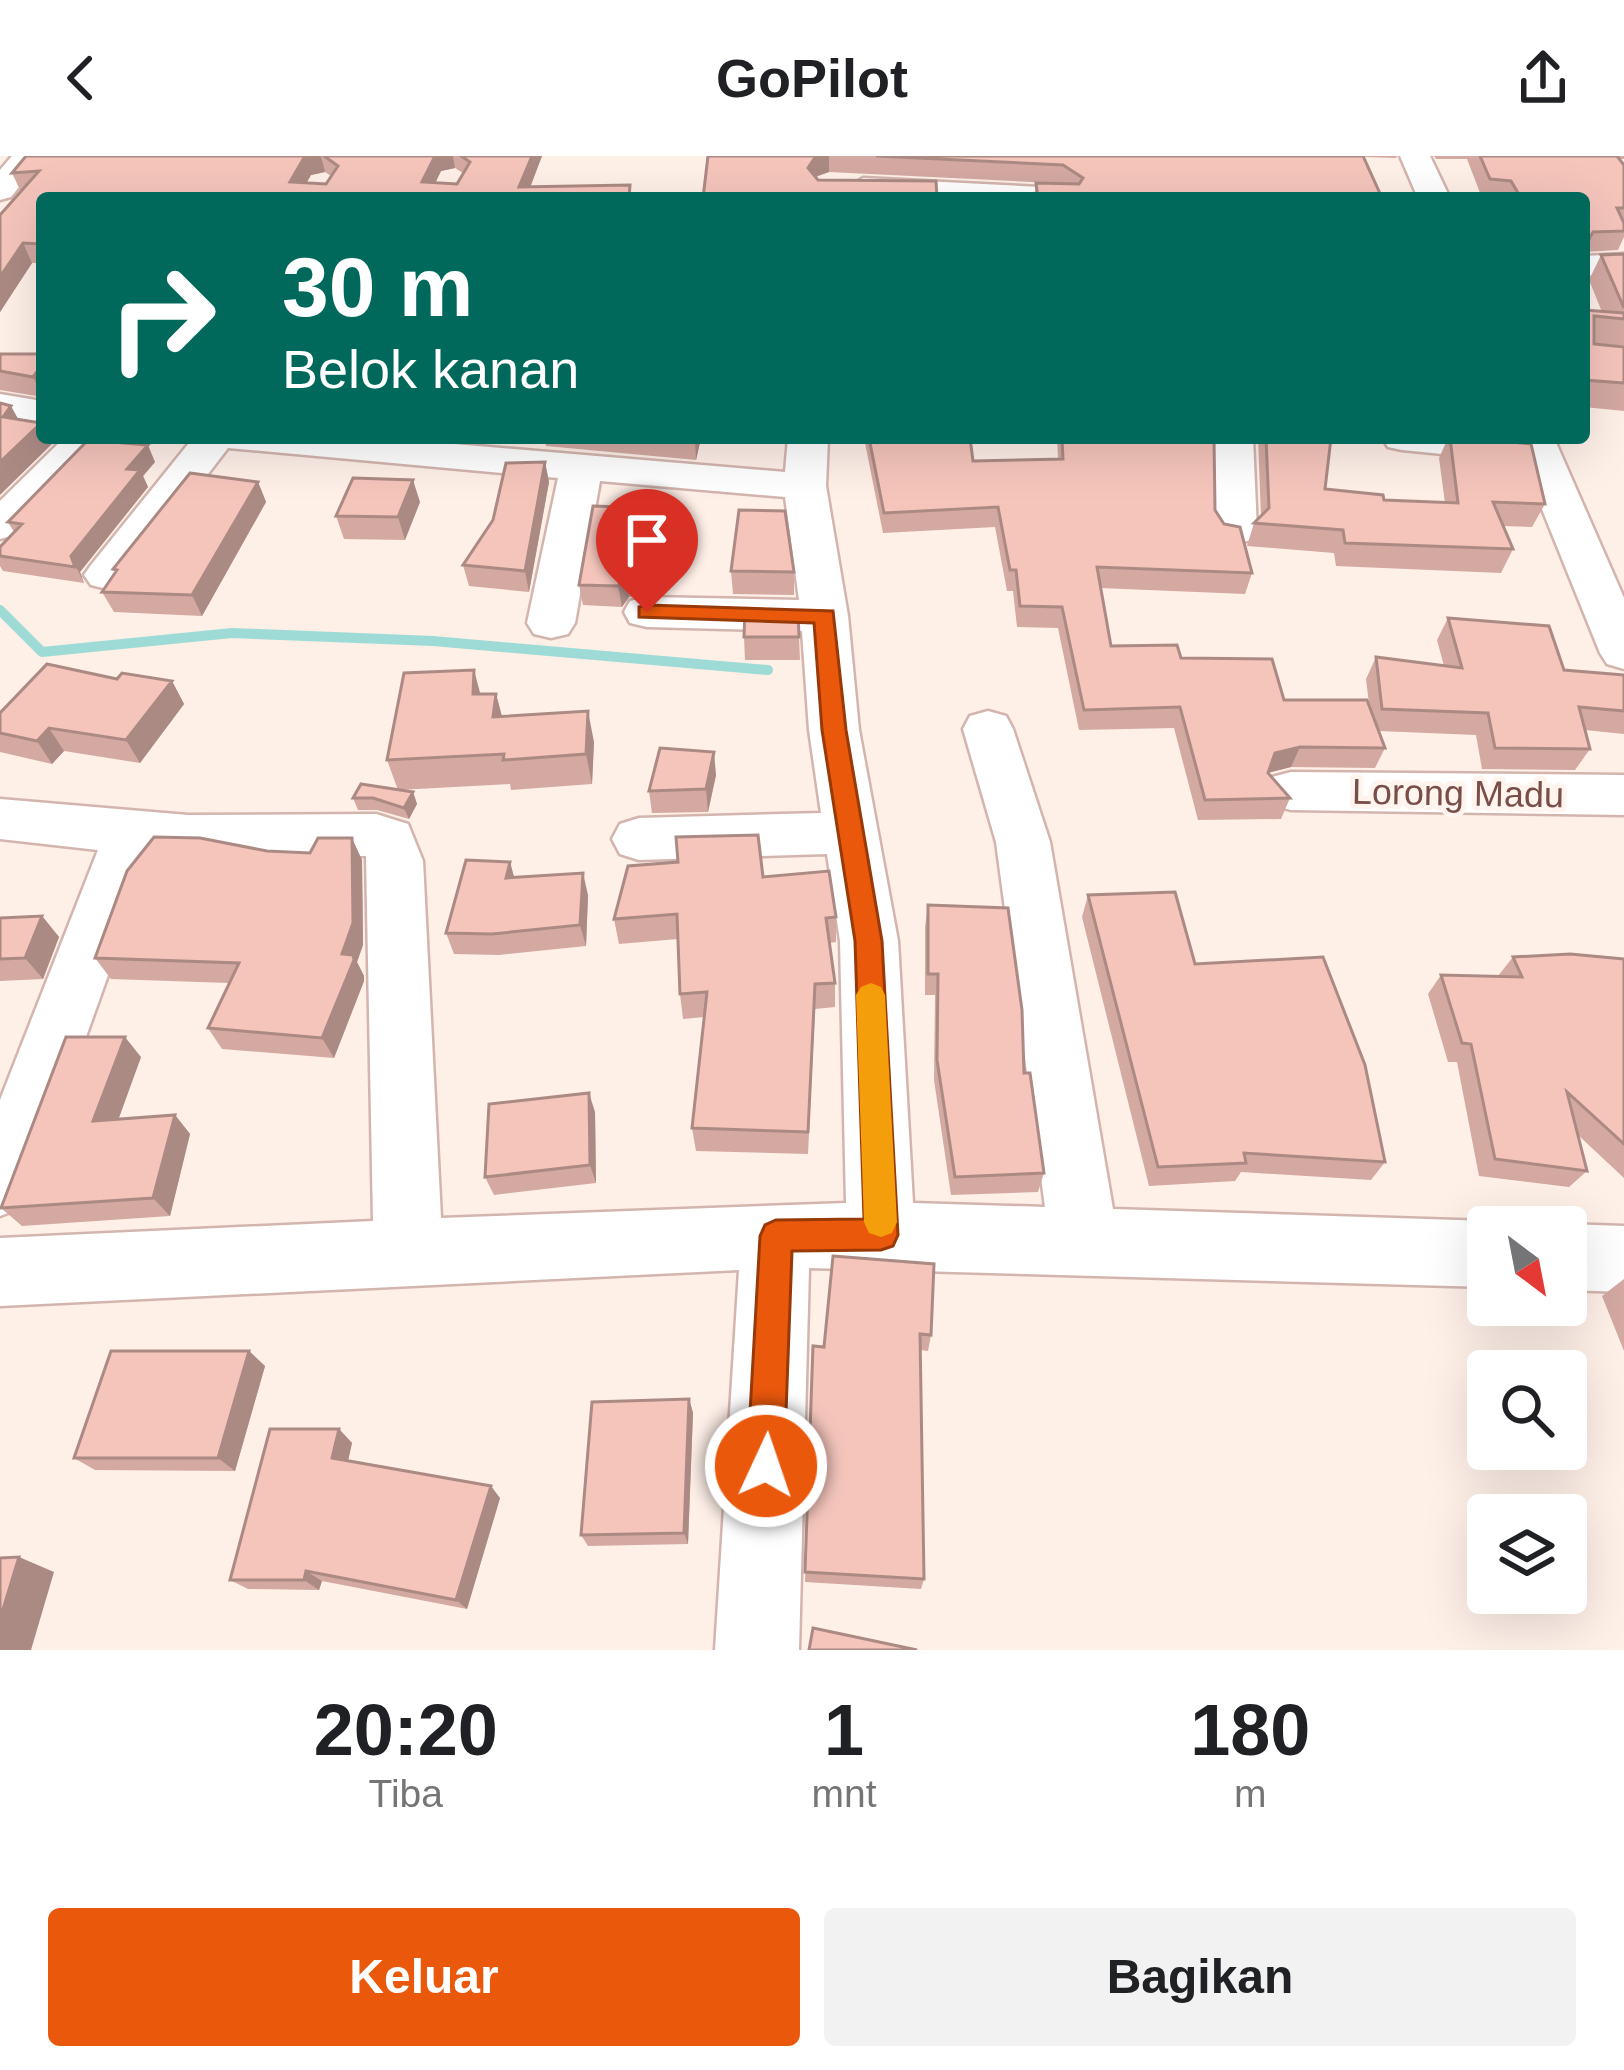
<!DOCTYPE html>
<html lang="id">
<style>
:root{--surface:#fff;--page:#f2f2f2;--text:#202124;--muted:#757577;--accent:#ea580c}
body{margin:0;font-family:Arial,sans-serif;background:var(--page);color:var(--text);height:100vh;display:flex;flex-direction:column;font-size:45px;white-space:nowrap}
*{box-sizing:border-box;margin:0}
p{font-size:39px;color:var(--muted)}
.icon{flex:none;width:66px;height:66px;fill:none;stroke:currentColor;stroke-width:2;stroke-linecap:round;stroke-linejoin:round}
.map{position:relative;height:1494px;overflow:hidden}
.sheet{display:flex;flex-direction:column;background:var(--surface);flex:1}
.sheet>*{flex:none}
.hud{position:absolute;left:36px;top:36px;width:1554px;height:252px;border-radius:12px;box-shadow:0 12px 48px #0002;background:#00695c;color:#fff;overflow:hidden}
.needle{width:78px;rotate:148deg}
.controls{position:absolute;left:1467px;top:1050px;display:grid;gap:24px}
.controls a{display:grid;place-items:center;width:120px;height:120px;border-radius:12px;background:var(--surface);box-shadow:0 12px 48px #0002;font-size:60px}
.pin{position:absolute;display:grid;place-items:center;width:102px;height:102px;color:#fff;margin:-123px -51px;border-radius:50% 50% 50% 0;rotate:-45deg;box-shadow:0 0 12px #0007}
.pin .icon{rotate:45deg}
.me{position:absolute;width:132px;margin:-66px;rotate:3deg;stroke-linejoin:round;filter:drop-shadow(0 0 9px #0008)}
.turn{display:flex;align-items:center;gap:42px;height:252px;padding:0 48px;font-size:54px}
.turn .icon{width:156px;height:156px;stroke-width:2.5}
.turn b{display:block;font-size:84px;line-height:102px}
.eta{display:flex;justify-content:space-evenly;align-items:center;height:204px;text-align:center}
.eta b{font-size:72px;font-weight:600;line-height:84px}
.primary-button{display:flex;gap:24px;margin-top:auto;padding:24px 48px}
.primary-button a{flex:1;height:138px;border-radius:12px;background:var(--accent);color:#fff;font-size:48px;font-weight:600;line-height:138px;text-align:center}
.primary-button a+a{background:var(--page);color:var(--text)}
header{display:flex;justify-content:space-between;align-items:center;height:156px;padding:0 48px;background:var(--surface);font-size:54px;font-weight:600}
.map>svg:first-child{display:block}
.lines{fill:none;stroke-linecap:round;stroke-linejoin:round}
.stream{stroke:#9fdbd6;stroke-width:10}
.minor-casing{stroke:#d3b5ae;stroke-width:5}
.minor{fill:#fff;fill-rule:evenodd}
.wall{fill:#d3a9a2;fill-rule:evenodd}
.shaded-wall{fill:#ac8a84}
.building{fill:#f5c5bc;stroke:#ac8a84;stroke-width:3}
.route{fill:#ea580c;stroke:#983908;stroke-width:3}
.slow{fill:#f59e0b}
.labels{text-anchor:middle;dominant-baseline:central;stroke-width:10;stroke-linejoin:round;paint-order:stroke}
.street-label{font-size:36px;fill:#794e49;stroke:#fff4ee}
</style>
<header><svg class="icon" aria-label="back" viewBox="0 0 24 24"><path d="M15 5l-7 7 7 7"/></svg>GoPilot<svg class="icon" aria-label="share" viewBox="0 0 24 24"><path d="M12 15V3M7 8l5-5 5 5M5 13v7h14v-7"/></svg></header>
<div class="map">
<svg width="1624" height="1494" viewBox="0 0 1624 1494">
<rect width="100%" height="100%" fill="#feefe7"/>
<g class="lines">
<!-- stream -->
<path class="stream" d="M0 454 42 496 232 477 433 485 768 514"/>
<defs>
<path id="minor" d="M12 0H44L11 41 0 44V14Z
M1400 0H1430L1450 42H1418Z
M863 22 1060 32 1076 42 852 39 847 32Z
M1624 98V118L1584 120V100Z
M0 238 42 245V269L0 262Z
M64 282H107L15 379 0 383V345Z
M193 282H384L785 316 788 282H828L826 330 848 460 859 574 898 785 913 1047 1045 1051 996 686 963 573 970 560 988 555 1006 560 1013 573 1050 686 1113 1053 1488 1065 1504 1071H1488V1131L809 1112 799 1494H715L739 1114 0 1150V1082L373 1065 366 700 151 699 33 1029 24 1051 0 1060V944L98 694 0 683V643L188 659 376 658 408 668 423 705 441 1062 846 1047 840 785 827 698 639 704 620 698 612 683 620 668 639 662 821 657 809 574 802 475 647 471 630 467 624 456 630 445 647 441 799 444 785 341 600 325 575 467 568 478 551 482 534 478 527 467 558 322 228 292 123 429 107 433 91 429 84 419 91 409Z
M1213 282H1253L1257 375 1251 384 1235 388 1219 384 1213 375Z
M1382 282H1554L1624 442V513L1607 508 1600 497 1523 306 1402 294 1388 291Z
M1291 616 1624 619V659L1291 654 1272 649 1264 635 1272 621Z
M1566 1068 1624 1070V1136L1566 1134V1071H1558Z"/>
</defs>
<!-- minor casing -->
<use href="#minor" class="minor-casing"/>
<!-- minor -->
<use href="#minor" class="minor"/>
</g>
<!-- wall -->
<path class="wall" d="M26 0H542L530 31 630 29 632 42H42V107H32L0 156V59L21 36 12 17ZM455 12 463 17 457 28 435 27 441 15ZM325 16 331 20 326 28 306 27 311 19Z
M708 0H1397L1396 2 1364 1 1382 42H1034L1036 27H1052L829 16 816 21 818 24 703 42Z
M1434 0H1624V3H1619L1624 9V81L1618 94 1584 96V42H1482L1467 3H1436Z
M1624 98V190L1594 187 1624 191V255L1584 251V154L1602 156 1589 124 1601 99Z
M0 198H42V241L0 234Z
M544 282H701L696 304 546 290Z
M864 282H970L973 305 1058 303 1057 282H1214L1215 354 1252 417 1245 438 1100 432 1111 490 1181 502 1284 544 1369 548 1366 523 1376 501 1444 510 1437 484 1448 462 1564 514 1624 519V578L1585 574 1590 593 1575 614 1482 613 1476 579 1379 575 1385 592 1375 612 1291 611 1268 617 1290 642 1281 663 1198 664 1174 572 1079 574 1058 472 1017 471 1013 435H1007L995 371 883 377Z
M1258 282H1331L1325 333 1384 344 1445 347 1439 302 1448 282H1472L1545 348 1532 371 1503 370 1513 393 1501 417 1336 410 1334 397 1247 390 1254 367 1261 360Z
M155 306 143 320 148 331 80 416 84 427 3 415 0 410V391L14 376 8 366Z
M545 306 549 326 529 436 469 430 463 409Z
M258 326 266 346 202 460 114 456 102 436 115 416 113 413Z
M420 346 405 384 344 383 336 360Z
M678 353 680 374 666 437 629 441 622 451 583 449 579 429Z
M731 415 794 416V439L733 438Z
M744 481H799L800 504H745Z
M117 523 172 525 184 548 140 607 64 595 52 608 0 596V557Z
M480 538H496L502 561 594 586 592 628 511 634 510 628 398 634 387 604Z
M716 619 708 656 652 657 649 635Z
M413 636 417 648 409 663 377 654H358L353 642Z
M267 695 362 704 363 789 357 806 364 820V825L334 902 222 893 208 872 229 827 111 823 95 802Z
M510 706 514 722 588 739 586 790 499 799 454 798 446 777Z
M763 721 836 761V786L830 787 835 827V851L815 853 808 998 696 995 692 972 704 861 683 863 680 838 678 783 619 788 614 763Z
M1088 739 1195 808 1385 1006 1371 1024 1241 1016 1235 1025 1149 1030 1082 761Z
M928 749 1024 917 1044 1017 1038 1036 951 1039 934 924 935 839H925V771Z
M42 760 59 781 43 823 0 825V762Z
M1513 801 1624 803V1022L1578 979 1587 1015 1569 1031 1479 1020 1457 906H1448L1428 838 1441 819 1498 820Z
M141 901 118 963 175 959 190 978 170 1060 22 1070 1 1052Z
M595 956 596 1027 494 1039 485 1021Z
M833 1100 931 1179 928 1195 920 1194 924 1423 921 1433 805 1426 813 1190 824 1191Z
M1624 1123V1195L1602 1140Z
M249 1195 265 1210 235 1315 95 1314 74 1302Z
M689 1243 693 1257 688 1388 588 1390 581 1379Z
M339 1273 352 1287 348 1304 500 1342 467 1453 322 1425 319 1434 248 1433 230 1424Z"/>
<!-- shaded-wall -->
<path class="shaded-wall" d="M305 0H321L325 16 311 19 298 42 290 26Z
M435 0H453L455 12 441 15 428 42 422 26Z
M532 0H542L526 42 519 31Z
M823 0H829V16L814 21 808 12 814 3Z
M23 87 32 107 0 156V121Z
M42 209V238L33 221Z
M11 250 22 270 3 261Z
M41 267 42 282H49L52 288 0 339V306Z
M695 282H701L696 304Z
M148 289 155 306 143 320 148 331 80 416 84 427 71 400 127 313Z
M545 306 549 326 529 436 525 415Z
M413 324 420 346 405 384 398 361Z
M258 326 266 346 202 460 192 439Z
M678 353 680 374 666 437 664 416Z
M626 420 629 441 622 451 618 430Z
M474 514 482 544 473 538Z
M172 525 184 548 140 607 126 584Z
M496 538 504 568 493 561Z
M588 555 594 586 592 628 586 598Z
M49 572 64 595 52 608 37 585Z
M1300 591 1291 611 1267 617 1275 597Z
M714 596 716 619 708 656 706 633Z
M413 636 417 648 409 663 404 652Z
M352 682 362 704 363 789 357 806 364 820V825L334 902 322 882 342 798Z
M510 706 516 728 506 722Z
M583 717 588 739 586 790 580 769Z
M42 760 59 781 43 823 25 802Z
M125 881 141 901 111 984 93 965Z
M589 937 595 956 596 1027 590 1009Z
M175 959 190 978 170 1060 153 1042Z
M249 1195 265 1210 235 1315 218 1302Z
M689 1243 693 1257 688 1388 684 1377Z
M339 1273 352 1287 346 1314 332 1302Z
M491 1330 500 1342 467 1453 456 1444Z
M19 1401 54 1416 31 1494H0V1463Z
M306 1415 322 1425 319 1434 304 1424Z"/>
<!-- building -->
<path class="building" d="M26 0H305L290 26 326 28 338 10 324 0H435L422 26 457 28 470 6 461 0H532L519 31 630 29 629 42H42V88L23 87 0 121V59L39 15 12 17Z
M708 0H823L814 3 808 12 818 24 936 25 937 42H703Z
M876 0H1363L1382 42H1038L1036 27 1079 28 1083 22 1063 9Z
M1480 0H1617L1624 9V52H1617L1624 67V75L1593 76 1589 83H1584V42H1521L1511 25 1490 23Z
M1624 98V152L1601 99Z
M1584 154 1624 157V163L1594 160V188L1624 191V227L1584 224Z
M0 198H42V209L33 221 0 215Z
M0 247 11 250 3 261 41 267 0 306Z
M869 282H970L973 305 1063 303 1062 282H1214L1215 354 1224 368 1240 371 1252 417 1097 411 1111 490 1177 489 1181 502 1272 503 1284 544H1367L1385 592 1300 591 1275 597 1268 617 1290 642 1205 644 1180 551 1084 554 1062 451 1020 450 1016 414H1010L998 351 884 357Z
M1266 282H1331L1325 333 1383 339 1384 344 1458 347 1450 282H1472L1531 288 1545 348 1493 346 1513 393 1345 387 1343 374 1254 367 1269 352Z
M88 284 148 289 127 313 140 314 71 400 75 411 0 400V391L22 368 8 366Z
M545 306 525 415 463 409 493 364 506 307Z
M190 317 258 326 192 439 102 436 117 414 113 413Z
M353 322 413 324 398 361 336 360Z
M593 350 678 353 664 416 626 420 618 430 579 429Z
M739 354 785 355 794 416 731 415Z
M745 455 798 456 799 481H744Z
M1448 462 1549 470 1564 514 1624 519V555L1579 551 1590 593 1495 592 1488 557 1382 553 1376 501 1462 512Z
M47 508 117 523 122 517 172 525 126 584 49 572 37 585 0 577V557Z
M474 514 473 538H496L493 561 588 555 586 598 503 604 504 598 387 604 404 517Z
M660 592 714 596 706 633 649 635Z
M361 628 413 636 404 652 373 642H353Z
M758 679 763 721 829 715 836 761 826 762 835 827 815 828 808 976 692 972 707 836 680 838 677 758 614 763 628 710 678 706 676 681Z
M154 681 200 682 267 695 310 697 318 682H352L353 767 342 798 353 799 354 804 322 882 208 872 239 807 95 802 127 715Z
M466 704 510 706 506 722 583 717 580 769 492 778 446 777Z
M1175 736 1195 808 1323 801 1365 909 1385 1006 1244 997 1246 1007 1158 1011 1088 739Z
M928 749 1008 752 1022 854 1024 917H1030L1044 1017 955 1021 937 904 938 818H928Z
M42 760 25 802 0 803V762Z
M1570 798 1624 803V988L1567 936 1587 1015 1495 1003 1471 888 1462 887 1441 819 1522 821 1513 801Z
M66 881H125L93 965 175 959 153 1042 1 1052Z
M589 937 590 1009 485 1021 489 948Z
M833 1100 934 1108 931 1179 920 1178 924 1423 805 1416 813 1190 824 1191Z
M111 1195H249L218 1302H74Z
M689 1243 684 1377 581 1379 592 1246Z
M270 1273H339L332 1302 491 1330 456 1444 306 1415 304 1424H230Z
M19 1401 0 1463V1402Z
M813 1472 917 1494H809Z"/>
<!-- route -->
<path class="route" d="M647 449 833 455 846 574 882 785 898 1079 893 1090 881 1094 792 1095 784 1310 779 1323 766 1328 753 1323 747 1310 760 1080 765 1069 776 1064 864 1063 855 785 822 574 814 467 639 461V451Z"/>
<!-- slow -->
<path class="slow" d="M871 827 881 831 885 839 897 1066 892 1077 881 1081 869 1077 864 1066 856 839 861 831Z"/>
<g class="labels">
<!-- street labels -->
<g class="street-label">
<text transform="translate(1458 637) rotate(1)">Lorong Madu</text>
</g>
</g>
</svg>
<div class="controls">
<a><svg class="needle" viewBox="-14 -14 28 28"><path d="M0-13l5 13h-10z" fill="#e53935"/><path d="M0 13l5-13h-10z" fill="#757577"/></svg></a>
<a><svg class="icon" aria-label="search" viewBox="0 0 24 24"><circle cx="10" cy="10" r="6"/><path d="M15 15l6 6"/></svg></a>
<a><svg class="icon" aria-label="layers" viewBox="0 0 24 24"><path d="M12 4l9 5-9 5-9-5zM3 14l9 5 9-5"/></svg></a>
</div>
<div class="pin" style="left:647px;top:456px;background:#d93025"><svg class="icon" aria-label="arrive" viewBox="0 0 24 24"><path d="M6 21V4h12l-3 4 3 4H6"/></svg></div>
<svg class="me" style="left:766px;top:1310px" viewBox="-20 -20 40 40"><circle r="17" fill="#ea580c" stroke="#fff" stroke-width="3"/><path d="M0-11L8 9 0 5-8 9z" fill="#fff"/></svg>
<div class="hud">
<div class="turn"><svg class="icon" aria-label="right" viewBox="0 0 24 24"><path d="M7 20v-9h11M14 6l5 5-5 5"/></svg><div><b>30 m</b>Belok kanan</div></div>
</div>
</div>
<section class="sheet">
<div class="eta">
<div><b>20:20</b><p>Tiba</p></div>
<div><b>1</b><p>mnt</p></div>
<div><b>180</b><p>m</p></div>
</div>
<div class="primary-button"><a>Keluar</a><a>Bagikan</a></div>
</section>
